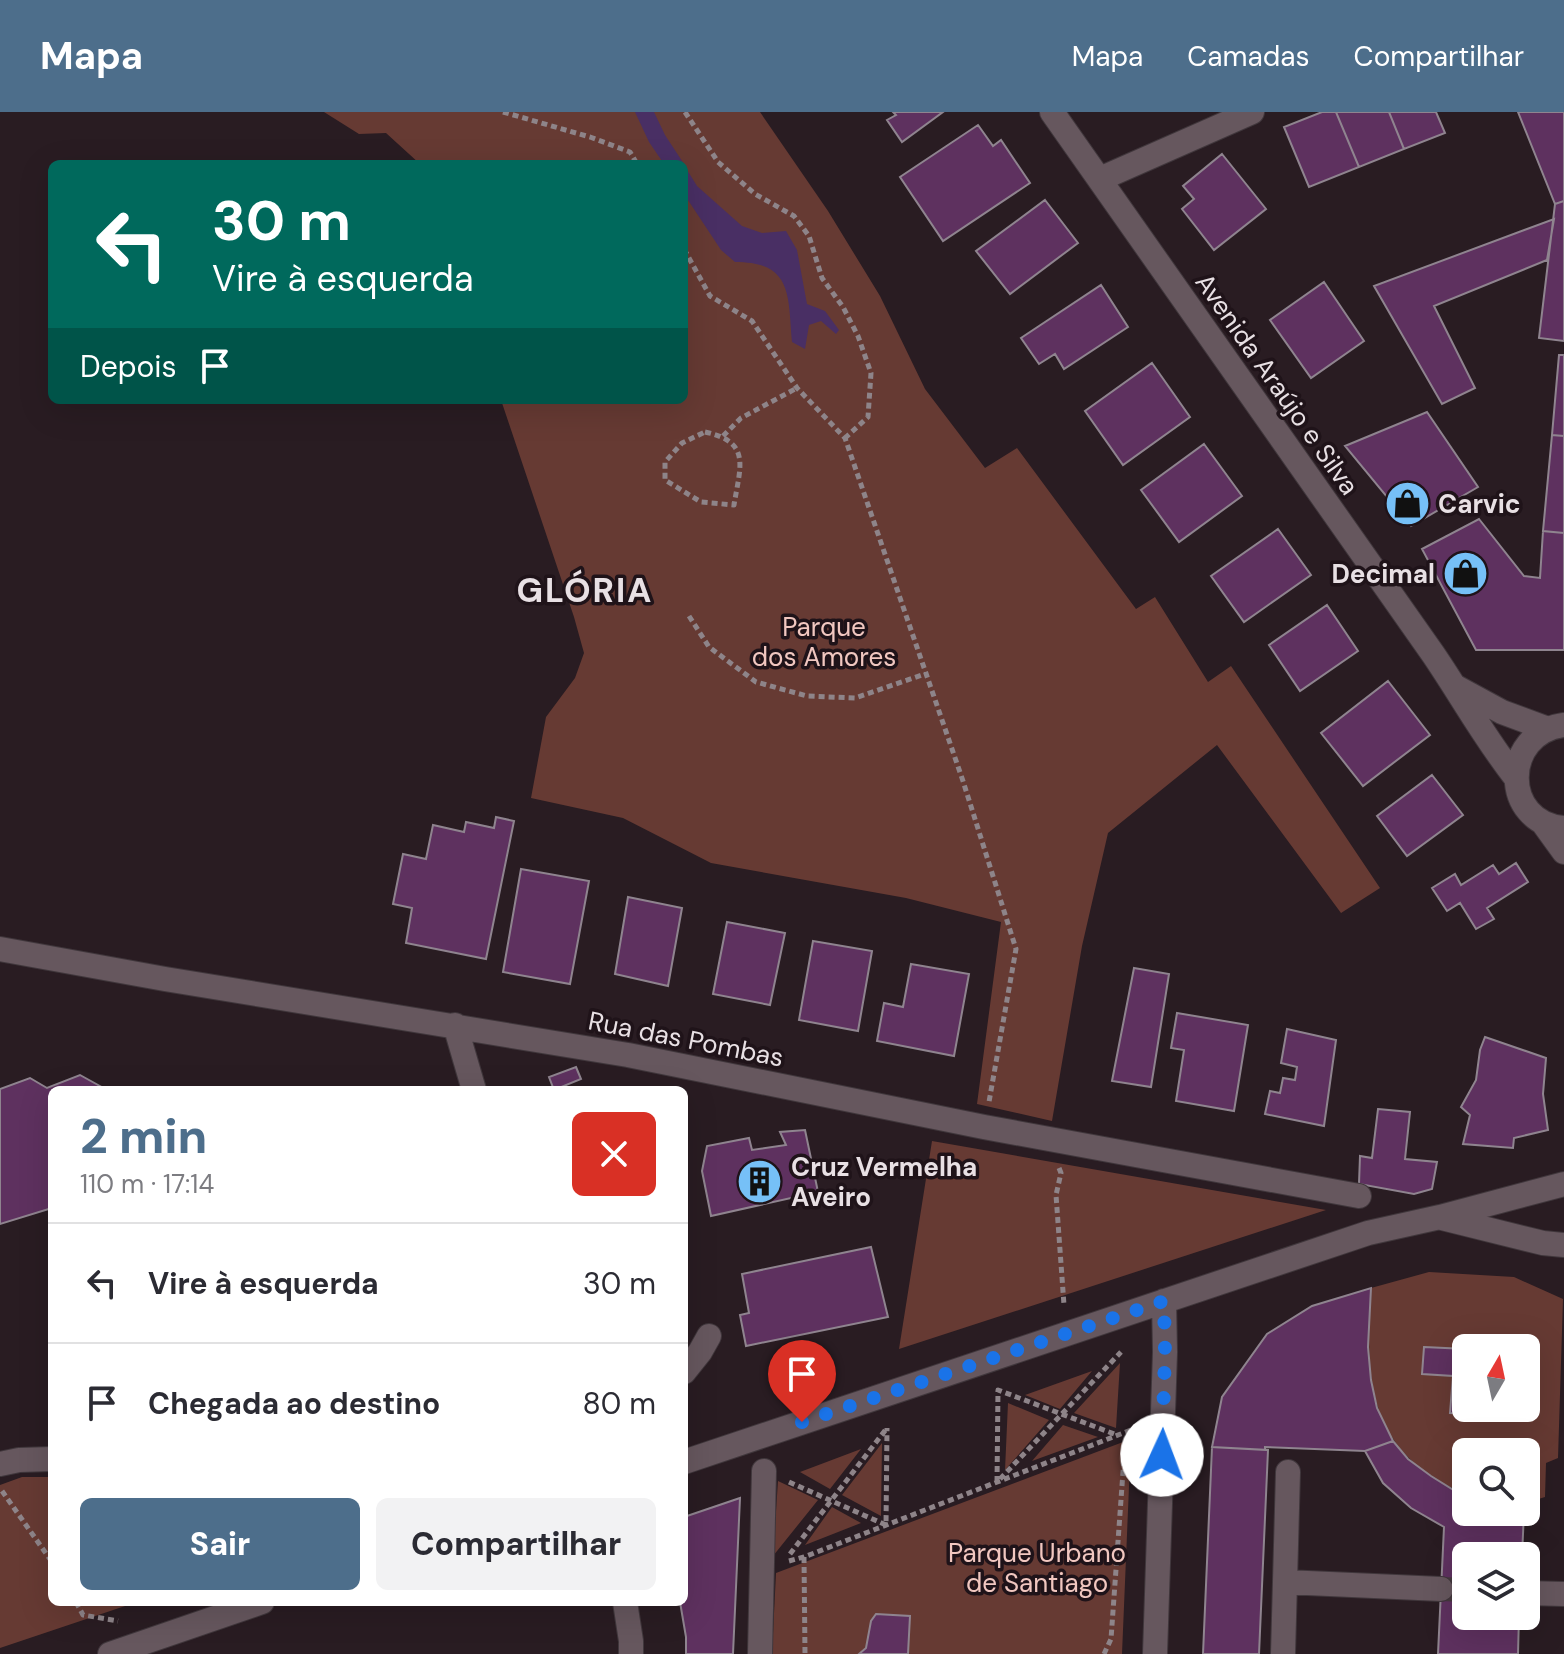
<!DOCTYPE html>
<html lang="pt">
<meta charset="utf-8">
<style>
:root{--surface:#fff;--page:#f2f2f3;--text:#2b2b33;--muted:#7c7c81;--line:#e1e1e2;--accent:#4d6e8b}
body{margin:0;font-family:"DM Sans",sans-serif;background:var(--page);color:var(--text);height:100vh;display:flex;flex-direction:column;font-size:30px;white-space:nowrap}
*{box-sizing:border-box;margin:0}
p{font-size:26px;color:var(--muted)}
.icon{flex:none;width:44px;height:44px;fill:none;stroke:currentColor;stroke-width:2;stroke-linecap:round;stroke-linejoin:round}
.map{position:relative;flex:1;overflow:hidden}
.side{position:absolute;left:48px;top:974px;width:640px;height:520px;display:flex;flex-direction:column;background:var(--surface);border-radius:12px;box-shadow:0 8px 32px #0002}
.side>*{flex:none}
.banner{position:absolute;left:48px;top:48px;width:640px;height:244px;border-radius:12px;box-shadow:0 8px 32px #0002;background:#00695c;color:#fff;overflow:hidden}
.needle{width:52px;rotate:9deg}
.tools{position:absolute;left:1452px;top:1222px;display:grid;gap:16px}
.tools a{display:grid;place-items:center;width:88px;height:88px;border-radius:12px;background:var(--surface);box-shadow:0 8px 32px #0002;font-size:40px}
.pin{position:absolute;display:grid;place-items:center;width:68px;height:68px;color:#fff;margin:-82px -34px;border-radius:50% 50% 50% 0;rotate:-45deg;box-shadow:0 0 8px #0007}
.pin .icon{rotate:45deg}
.me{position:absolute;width:88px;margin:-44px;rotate:2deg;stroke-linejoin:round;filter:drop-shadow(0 0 6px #0008)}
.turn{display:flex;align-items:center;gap:28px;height:168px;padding:0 32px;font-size:36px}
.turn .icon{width:104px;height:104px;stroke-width:2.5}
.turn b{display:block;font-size:56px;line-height:68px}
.then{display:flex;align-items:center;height:76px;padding:0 32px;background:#0003;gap:16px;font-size:30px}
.round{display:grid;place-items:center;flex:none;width:84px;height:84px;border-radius:12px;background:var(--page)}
.overview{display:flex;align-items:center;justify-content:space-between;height:136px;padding:0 32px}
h1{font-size:48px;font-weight:800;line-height:60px;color:var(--accent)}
.primary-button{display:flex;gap:16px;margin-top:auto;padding:16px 32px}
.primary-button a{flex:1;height:92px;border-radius:12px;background:var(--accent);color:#fff;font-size:32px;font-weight:800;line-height:92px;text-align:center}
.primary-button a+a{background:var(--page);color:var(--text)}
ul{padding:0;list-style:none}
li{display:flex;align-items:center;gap:24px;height:120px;padding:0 32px;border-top:2px solid var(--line)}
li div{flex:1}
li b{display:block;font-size:30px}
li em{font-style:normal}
header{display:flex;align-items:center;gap:48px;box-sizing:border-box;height:112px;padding:0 40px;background:var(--accent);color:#fff}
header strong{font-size:38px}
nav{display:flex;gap:44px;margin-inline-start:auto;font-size:28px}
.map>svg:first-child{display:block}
.green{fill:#663a33;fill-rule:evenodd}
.water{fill:#492f64}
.building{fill:#5e315f;stroke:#8f848f;stroke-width:2}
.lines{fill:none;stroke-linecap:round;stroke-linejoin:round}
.minor-tunnel{stroke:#46393f;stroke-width:24;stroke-dasharray:24 12;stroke-linecap:butt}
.minor-casing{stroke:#40373c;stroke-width:26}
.path{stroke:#8e8489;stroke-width:5;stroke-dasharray:6 4;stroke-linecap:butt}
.minor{stroke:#66575e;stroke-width:24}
.route{stroke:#1a73e8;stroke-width:14;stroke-dasharray:0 25.2}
.labels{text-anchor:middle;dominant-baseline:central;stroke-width:7;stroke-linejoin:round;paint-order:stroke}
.street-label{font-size:26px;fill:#e8e0e4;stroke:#1f1319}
.poi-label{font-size:26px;font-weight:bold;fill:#e8e0e4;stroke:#1f1319;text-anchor:start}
.park-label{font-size:26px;fill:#f1c7c0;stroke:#1f1319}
.district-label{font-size:34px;font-weight:bold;letter-spacing:2px;fill:#e8e0e4;stroke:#1f1319}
</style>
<header>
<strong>Mapa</strong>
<nav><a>Mapa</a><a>Camadas</a><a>Compartilhar</a></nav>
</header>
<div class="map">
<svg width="1564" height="1542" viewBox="0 0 1564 1542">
<rect width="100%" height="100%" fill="#291c22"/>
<!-- green -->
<path class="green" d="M324 0H760L828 99 880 184 925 277 985 356 1017 336 1136 497 1155 485 1208 570 1231 554 1380 776 1341 801 1217 633 1108 721 1082 834 1052 1009 977 992 1001 810 906 786 711 751 623 706 531 686 546 605 575 566 584 541 574 505 501 288H684V52H420L386 21 359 22Z
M932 1029 1326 1098 899 1237Z
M1429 1160 1514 1165 1563 1187 1558 1346 1546 1351 1545 1385 1532 1389H1526V1340H1466V1381C1450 1376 1436 1368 1423 1358 1363 1313 1367 1243 1371 1176ZM1466 1236H1526V1296H1466Z
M1120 1251 1116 1316 1074 1301Z
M1092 1259 1060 1297 1025 1283Z
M1008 1291 1049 1308 1005 1358Z
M1063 1313 1098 1325 1032 1349Z
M1131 1327 1122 1542H772L776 1461Z
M882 1331 881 1404 842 1383Z
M861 1337 830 1377 800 1360Z
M22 1365H52V1490H137L0 1536V1373Z
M778 1369 818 1388 773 1444Z
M832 1395 861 1411 805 1433Z"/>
<!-- water -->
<path class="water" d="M635 0H654L665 23 684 52H664L649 30Z
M684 53 697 74 742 114 762 121 786 119 797 138 807 192 825 199 839 218 836 222 821 209 809 213 805 237 792 230C788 184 793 150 735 150L721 138 684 82Z"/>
<!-- building -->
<path class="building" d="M893 0H943L902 30 887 8 896 3Z
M1322 0H1336L1359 55 1309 75 1284 15Z
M1336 0H1389L1404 37 1359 55Z
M1389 0H1436L1445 21 1404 37Z
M1518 0H1564V89L1555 92Z
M978 13 993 34 1001 28 1030 71 943 129 900 65Z
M1222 42 1266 97 1214 138 1182 97 1194 87 1183 74Z
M1045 88 1078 131 1010 182 976 139Z
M1564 89V229L1539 226 1555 92Z
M1554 107 1547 148 1434 194 1475 276 1442 292 1374 174Z
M1324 170 1364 229 1311 266 1270 208Z
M1101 173 1128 215 1064 257 1055 242 1039 252 1021 226Z
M1559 243H1564V324L1552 323Z
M1152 251 1190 305 1123 353 1085 299Z
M1427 300 1478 375 1411 414 1345 334Z
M1552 323 1564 324V421L1543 419Z
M1204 332 1242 384 1179 430 1141 378Z
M1479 407 1524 464 1540 466 1543 419 1564 421V538H1476L1422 437Z
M1278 417 1311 463 1244 510 1211 464Z
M1327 493 1358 539 1300 579 1269 533Z
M1388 569 1430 623 1363 674 1321 621Z
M1432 663 1463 703 1407 744 1377 704Z
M496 705 514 709 486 847 406 831 412 796 393 792 403 742 426 747 433 713 464 720 466 710 494 716Z
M1516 751 1528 770 1487 796 1494 807 1476 817 1460 791 1447 799 1432 776 1455 762 1461 773 1493 753 1499 762Z
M521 757 589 769 570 872 503 860Z
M628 785 682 796 668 874 615 862Z
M727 810 785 821 770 893 713 882Z
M813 829 872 839 858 919 799 908Z
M911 852 969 862 954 944 877 929 884 891 903 895Z
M1134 856 1169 862 1151 975 1112 969Z
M1177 901 1248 913 1234 999 1176 989 1184 938 1171 936Z
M1287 917 1336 928 1324 1014 1265 1002 1270 979 1280 981 1283 966 1295 968 1297 955 1281 951Z
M1485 925 1546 946 1543 982 1548 1018 1514 1026 1513 1036 1463 1032 1470 1003 1461 995 1476 968 1480 938Z
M576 955 581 967 554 978 549 965Z
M80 963 107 978H52V1096L0 1112V977L30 966 47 976Z
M1378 997 1410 1000 1405 1047 1437 1050 1432 1077 1414 1082 1359 1072 1360 1044 1372 1046Z
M805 1018 818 1080 711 1104 702 1059 707 1034 749 1026 752 1038 786 1033 780 1020Z
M871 1135 888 1205 746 1234 740 1203 749 1201 742 1162Z
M1371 1176 1368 1235 1371 1268 1377 1296 1393 1329 1365 1339 1265 1335V1338L1212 1335 1222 1285 1267 1222 1312 1194Z
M1424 1235 1466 1237V1296H1508L1507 1304 1450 1301 1453 1264 1422 1262Z
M1393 1329 1408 1347 1431 1364 1452 1377 1466 1381V1400H1524L1522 1444H1466V1504H1519L1518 1542H1438L1444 1415 1411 1396 1383 1371 1365 1339Z
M1212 1335 1268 1338 1259 1542H1203Z
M740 1386 733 1542H686V1525L680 1490H684V1405Z
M876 1502 910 1504 908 1542H859L866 1536 871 1509Z"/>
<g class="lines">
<!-- minor-tunnel -->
<path class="minor-tunnel" d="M1441 1477 1466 1478"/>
<defs>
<path id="minor" d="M1052 0 1433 542C1461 583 1485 627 1516 666
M1100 67 1252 0
M1456 575 1502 600 1548 617
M1564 613C1501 621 1501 711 1564 716
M1543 711 1564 740
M0 837 165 867 628 943 984 1015 1359 1084
M455 913 474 978
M1442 1106 1543 1131 1564 1133
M684 1260 700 1240 709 1224
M684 1350 1368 1121 1440 1105 1564 1072
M0 1352 19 1348 52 1347
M1285 1470 1441 1477
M1526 1481 1564 1482
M625 1490 631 1529V1542
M110 1542 262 1490
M760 1542 764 1359
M1155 1542 1165 1240 1164 1189
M1283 1542 1288 1360"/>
</defs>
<!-- minor casing -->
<use href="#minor" class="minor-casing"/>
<!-- path -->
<path class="path" d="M503 0 590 25 630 40 637 52
M685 0 718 50 755 82 794 104 809 124 822 166 843 195 858 224 871 261 868 305 845 326
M684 137 710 184 752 209 797 276 845 326 963 669 1016 837 989 990
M705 320C752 330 740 355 734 393L701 390 665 368V350L682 331Z
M723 324 741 306 797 276
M689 504 709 535 756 570 807 584 855 586 925 562
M1059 1056 1061 1061 1056 1083 1064 1193
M1000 1367 1121 1240
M789 1370 886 1413 887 1316
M997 1370 998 1278 1117 1323
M2 1379 52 1450
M790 1442 887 1316
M804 1445 805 1542
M789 1449 804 1445 1131 1318
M76 1490 83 1503 118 1509
M1104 1542 1111 1527 1125 1332 1131 1319"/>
<!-- minor -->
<use href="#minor" class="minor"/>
</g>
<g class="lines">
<!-- route -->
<path class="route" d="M802 1310 1164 1189 1165 1240 1162 1343"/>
</g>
<!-- icons -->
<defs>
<symbol id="shop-disc" viewBox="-11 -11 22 22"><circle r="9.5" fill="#76c0f7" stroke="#1f1319"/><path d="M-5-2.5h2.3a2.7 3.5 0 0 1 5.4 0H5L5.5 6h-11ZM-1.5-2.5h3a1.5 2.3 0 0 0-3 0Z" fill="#111"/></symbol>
<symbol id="building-disc" viewBox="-11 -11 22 22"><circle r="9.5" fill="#76c0f7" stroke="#1f1319"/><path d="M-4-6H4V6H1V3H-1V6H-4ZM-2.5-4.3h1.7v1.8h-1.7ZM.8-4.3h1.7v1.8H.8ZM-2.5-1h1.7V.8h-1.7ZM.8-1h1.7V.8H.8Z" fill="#111"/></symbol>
</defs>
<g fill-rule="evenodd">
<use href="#shop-disc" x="1382" y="366" width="51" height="51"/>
<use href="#shop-disc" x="1440" y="436" width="51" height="51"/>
<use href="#building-disc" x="734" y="1044" width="51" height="51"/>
</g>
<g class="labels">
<!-- street labels -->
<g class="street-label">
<text transform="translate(1277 272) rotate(55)">Avenida Araújo e Silva</text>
<text transform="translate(686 927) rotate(11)">Rua das Pombas</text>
</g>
<!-- poi labels -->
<g class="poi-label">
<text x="1438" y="392">Carvic</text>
<text x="1435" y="462" text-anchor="end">Decimal</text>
<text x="791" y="1055">Cruz Vermelha<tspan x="791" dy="30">Aveiro</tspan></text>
</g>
<!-- park labels -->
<g class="park-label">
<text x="824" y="515">Parque<tspan x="824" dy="30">dos Amores</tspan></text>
<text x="1037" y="1441">Parque Urbano<tspan x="1037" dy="30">de Santiago</tspan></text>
</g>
<!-- district labels -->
<g class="district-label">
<text x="585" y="478">GLÓRIA</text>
</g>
</g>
</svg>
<div class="tools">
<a><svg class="needle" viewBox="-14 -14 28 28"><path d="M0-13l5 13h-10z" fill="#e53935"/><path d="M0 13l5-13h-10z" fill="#7c7c81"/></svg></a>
<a><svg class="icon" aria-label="search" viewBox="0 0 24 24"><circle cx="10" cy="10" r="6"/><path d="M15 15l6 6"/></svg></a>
<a><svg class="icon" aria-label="layers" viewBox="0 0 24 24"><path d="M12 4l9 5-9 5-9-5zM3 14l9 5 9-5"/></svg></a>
</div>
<div class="pin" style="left:802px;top:1310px;background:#d93025"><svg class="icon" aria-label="arrive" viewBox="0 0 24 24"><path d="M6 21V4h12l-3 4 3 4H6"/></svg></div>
<svg class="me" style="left:1162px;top:1343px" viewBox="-20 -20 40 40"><circle r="19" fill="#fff"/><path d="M0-13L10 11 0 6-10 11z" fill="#1a73e8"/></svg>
<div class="banner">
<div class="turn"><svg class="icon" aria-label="left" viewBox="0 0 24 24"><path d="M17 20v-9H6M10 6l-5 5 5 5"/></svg><div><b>30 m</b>Vire à esquerda</div></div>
<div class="then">Depois<svg class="icon" aria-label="arrive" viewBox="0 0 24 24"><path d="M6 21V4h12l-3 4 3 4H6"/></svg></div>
</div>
<section class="side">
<div class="overview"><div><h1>2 min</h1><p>110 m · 17:14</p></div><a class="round" style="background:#d93025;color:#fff"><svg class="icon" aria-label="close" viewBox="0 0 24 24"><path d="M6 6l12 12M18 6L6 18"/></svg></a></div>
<ul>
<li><svg class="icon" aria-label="left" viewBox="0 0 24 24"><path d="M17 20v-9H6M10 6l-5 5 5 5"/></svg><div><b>Vire à esquerda</b></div><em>30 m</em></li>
<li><svg class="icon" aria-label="arrive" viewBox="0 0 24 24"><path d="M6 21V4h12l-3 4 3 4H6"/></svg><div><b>Chegada ao destino</b></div><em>80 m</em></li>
</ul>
<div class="primary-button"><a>Sair</a><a>Compartilhar</a></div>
</section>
</div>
